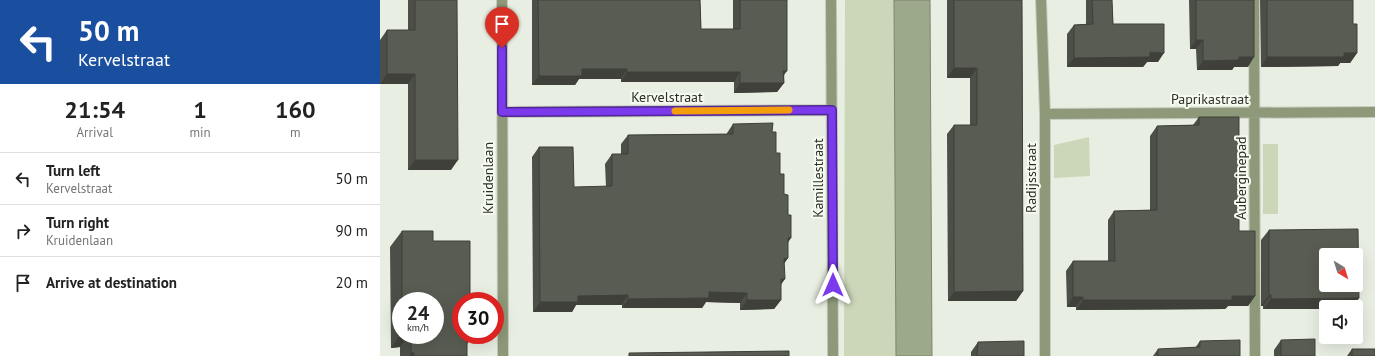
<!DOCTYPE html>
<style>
:root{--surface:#fff;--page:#f6f6f6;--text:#222;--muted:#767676;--line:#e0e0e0}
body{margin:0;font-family:"PT Sans",sans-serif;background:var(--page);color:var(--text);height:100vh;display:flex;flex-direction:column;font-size:15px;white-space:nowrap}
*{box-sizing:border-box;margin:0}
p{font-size:13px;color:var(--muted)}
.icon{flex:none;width:22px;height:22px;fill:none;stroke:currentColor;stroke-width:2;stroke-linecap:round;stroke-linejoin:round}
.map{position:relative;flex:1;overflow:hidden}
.sheet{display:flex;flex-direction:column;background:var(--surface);width:380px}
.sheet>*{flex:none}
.guide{background:#1a4fa0;color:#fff;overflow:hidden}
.needle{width:26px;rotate:142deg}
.fabs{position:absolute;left:939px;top:248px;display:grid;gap:8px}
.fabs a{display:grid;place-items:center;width:44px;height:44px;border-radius:4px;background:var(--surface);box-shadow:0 4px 16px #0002;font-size:20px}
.speed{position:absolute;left:12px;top:292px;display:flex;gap:8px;font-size:20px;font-weight:700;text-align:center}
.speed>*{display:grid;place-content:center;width:52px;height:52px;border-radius:50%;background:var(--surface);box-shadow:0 4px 16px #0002;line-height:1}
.speed small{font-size:10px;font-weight:400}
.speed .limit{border:6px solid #d22;background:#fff;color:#111}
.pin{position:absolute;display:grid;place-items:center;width:34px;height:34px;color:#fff;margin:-41px -17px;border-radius:50% 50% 50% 0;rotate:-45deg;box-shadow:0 0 4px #0007}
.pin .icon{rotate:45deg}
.me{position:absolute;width:44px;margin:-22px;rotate:0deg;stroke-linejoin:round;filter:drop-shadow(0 0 3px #0008)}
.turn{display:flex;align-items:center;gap:14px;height:84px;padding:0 12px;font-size:18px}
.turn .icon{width:52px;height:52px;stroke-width:2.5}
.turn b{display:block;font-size:28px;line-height:34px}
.eta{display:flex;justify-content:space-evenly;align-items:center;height:68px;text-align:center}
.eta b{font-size:24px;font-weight:800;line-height:28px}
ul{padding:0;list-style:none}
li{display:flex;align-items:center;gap:12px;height:52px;padding:0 12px;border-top:1px solid var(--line)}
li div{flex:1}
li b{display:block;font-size:15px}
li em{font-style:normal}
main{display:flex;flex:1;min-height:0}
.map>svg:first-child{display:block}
.green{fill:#cbd7b8}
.water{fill:#9da98b;stroke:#7b846e}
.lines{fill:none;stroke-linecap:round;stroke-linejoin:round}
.street-casing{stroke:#c7cbc1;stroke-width:12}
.street{stroke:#8d9979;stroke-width:10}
.wall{fill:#4c4f47;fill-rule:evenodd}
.shaded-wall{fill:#3e4039}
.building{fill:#585c52;stroke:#3e4039;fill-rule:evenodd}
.route-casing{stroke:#51269a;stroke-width:10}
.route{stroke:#7c3aed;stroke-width:7}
.slow{stroke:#f59e0b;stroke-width:7}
.labels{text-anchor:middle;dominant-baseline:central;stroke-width:4;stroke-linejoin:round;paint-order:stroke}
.street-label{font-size:14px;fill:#2c2e2a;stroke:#f6fbef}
</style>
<main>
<section class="sheet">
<div class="guide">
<div class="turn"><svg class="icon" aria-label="left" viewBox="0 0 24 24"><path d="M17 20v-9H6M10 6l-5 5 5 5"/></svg><div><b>50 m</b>Kervelstraat</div></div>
</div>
<div class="eta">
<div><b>21:54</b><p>Arrival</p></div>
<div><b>1</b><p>min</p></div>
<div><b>160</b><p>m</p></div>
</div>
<ul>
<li><svg class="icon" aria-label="left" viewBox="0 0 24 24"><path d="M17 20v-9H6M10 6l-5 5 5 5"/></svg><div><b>Turn left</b><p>Kervelstraat</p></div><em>50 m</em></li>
<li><svg class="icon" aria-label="right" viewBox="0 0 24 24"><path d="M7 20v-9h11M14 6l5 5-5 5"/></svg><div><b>Turn right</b><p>Kruidenlaan</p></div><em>90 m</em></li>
<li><svg class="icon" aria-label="arrive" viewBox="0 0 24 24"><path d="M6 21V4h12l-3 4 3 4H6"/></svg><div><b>Arrive at destination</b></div><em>20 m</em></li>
</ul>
</section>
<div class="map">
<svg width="995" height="356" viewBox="0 0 995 356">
<rect width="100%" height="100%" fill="#e9eee2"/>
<!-- green -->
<path class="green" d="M465 0H514L516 356H464Z
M709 137 710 176 674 178V145Z
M883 144H898V214H883Z"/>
<!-- water -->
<path class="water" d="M514 0H550L552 356H516Z"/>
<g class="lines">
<defs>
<path id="street" d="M122 0 123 356
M451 0 453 356
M661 0 665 114V356
M874 0 875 356
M122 112 452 110
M665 114 995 112"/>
</defs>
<!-- street casing -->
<use href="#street" class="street-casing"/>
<!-- street -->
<use href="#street" class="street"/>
</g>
<!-- wall -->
<path class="wall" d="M28 0H77L71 170H28V84H0V40L7 30H28Z
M152 0H320L321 29H353V0H407L404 83 397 92 354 93V82H241V79H199L195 85H152Z
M567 0H642L643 291 636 301H568L567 134 574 125H590V78H567Z
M706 0H732L733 24 778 62H767L763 67H687V34L694 25 706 24Z
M809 0H874L868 67H854L852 70H817L816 49H810Z
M880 0H973V24L977 53 970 63H960L958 66 881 67Z
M819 117 859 231 875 296 868 306H848L845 309 696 310V307H687L686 271 693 261H728V220L734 211 770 210V136L777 126 813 125Z
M353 124 392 132 404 194 408 242V258L404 263 401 285V300L394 309 360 310V303L326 302 322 308H242V305H196L192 312H153L152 157 159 147 194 187H226L225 164 232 154H241V144L248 135 347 134V133Z
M889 230 946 307V309H883V306H881V240Z
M22 231 53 241 87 344V356H20V347L11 348 10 247ZM21 301H55V335H21Z
M901 340 935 356H894V350Z
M820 341 860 356H773L778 349 815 348Z
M598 342 644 356H591V352Z
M972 349 995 356H967Z"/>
<!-- shaded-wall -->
<path class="shaded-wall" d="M816 40H823L816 49H810Z
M770 52 784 53 778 62H767L763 67H687L694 58Z
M964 53H977L970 63H960L958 66 881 67 887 57Z
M859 57H874L868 67H854L852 70H817L823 61Z
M574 68H597L590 78H567Z
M202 69H247L241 79H199L195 85H152L159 76Z
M403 71H407L400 80Z
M247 72H360L354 82H241Z
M7 74H35L28 84H0Z
M360 83H404L397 92 354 93Z
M35 160H78L71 170H28Z
M408 238H411L405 247Z
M408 258 401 268 404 259Z
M401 279H405L398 289Z
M643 291 636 301H568L574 292Z
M329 292 367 293 360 303 326 302 322 308H242L248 299Z
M248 295 242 305H196L192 312H153L160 302 198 296Z
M889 295H891L883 306H881Z
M852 296H875L868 306H848L845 309 696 310 703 300Z
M693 297H703L696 307H687Z
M979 298 973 307H946V309H883L891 299Z
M367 300H401L394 309 360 310Z
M21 333V335H28L20 347 11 348Z
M84 335H93L85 347Z
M31 353H34L32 356H30Z"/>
<!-- building -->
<path class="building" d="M35 0H77L78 160H35V74H7V30H35Z
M158 0H320L321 29H360V0H407V71H403L404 83H360V72H247V69H202V76H159Z
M574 0H642L643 291 574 292V125H597V68H574Z
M712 0H732L733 24H784V53L770 52V57L694 58V25L713 24Z
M816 0H874V57H859V60L823 61V40H816Z
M887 0H973V24H977V53H964V57H887Z
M819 117H859V231H875V296H852V300H703V297H693V261H735L734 211 777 210V126L819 125Z
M393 123 392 132H396V153H400V174H404V194L408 195V215H411V238H408V258L404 259 405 279H401V300H367V293L329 292V298L248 299V295L198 296V302H160L159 147H193L194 187 232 186V154H248V135L353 134V124Z
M978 229 979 298 891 299V295H889V230ZM946 255H976V285H946Z
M22 231H53V241H90V301H81V335H87V356H34V353H31V335H55V301H22Z
M935 339V356H901V340Z
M860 340V356H778V349L820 347V341Z
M644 341V356H597L598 342Z
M972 349H995V356H972Z
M409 351V356H249V353Z"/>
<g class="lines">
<defs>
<path id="route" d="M122 48V112L452 110 453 285"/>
</defs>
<!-- route casing -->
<use href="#route" class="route-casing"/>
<!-- route -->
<use href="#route" class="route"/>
<!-- slow -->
<path class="slow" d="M295 111 409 110"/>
</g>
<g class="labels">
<!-- street labels -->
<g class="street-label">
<text x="287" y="97">Kervelstraat</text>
<text x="830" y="99">Paprikastraat</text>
<text transform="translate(108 178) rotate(-90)">Kruidenlaan</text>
<text transform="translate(438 178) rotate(-90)">Kamillestraat</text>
<text transform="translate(651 178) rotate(-90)">Radijsstraat</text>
<text transform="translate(861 178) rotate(-90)">Auberginepad</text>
</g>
</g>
</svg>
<div class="fabs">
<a><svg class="needle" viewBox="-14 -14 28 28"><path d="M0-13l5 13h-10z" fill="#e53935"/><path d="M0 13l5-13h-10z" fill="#767676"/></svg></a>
<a><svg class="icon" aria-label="sound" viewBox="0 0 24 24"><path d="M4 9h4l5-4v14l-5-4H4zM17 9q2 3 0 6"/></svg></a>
</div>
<div class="speed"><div>24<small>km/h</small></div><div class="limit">30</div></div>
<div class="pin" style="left:122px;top:48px;background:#d93025"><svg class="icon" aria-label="arrive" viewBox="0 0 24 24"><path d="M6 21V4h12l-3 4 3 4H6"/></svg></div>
<svg class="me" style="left:453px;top:285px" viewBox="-20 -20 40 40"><path d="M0-17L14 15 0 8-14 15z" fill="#7c3aed" stroke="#fff" stroke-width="4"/></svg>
</div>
</main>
